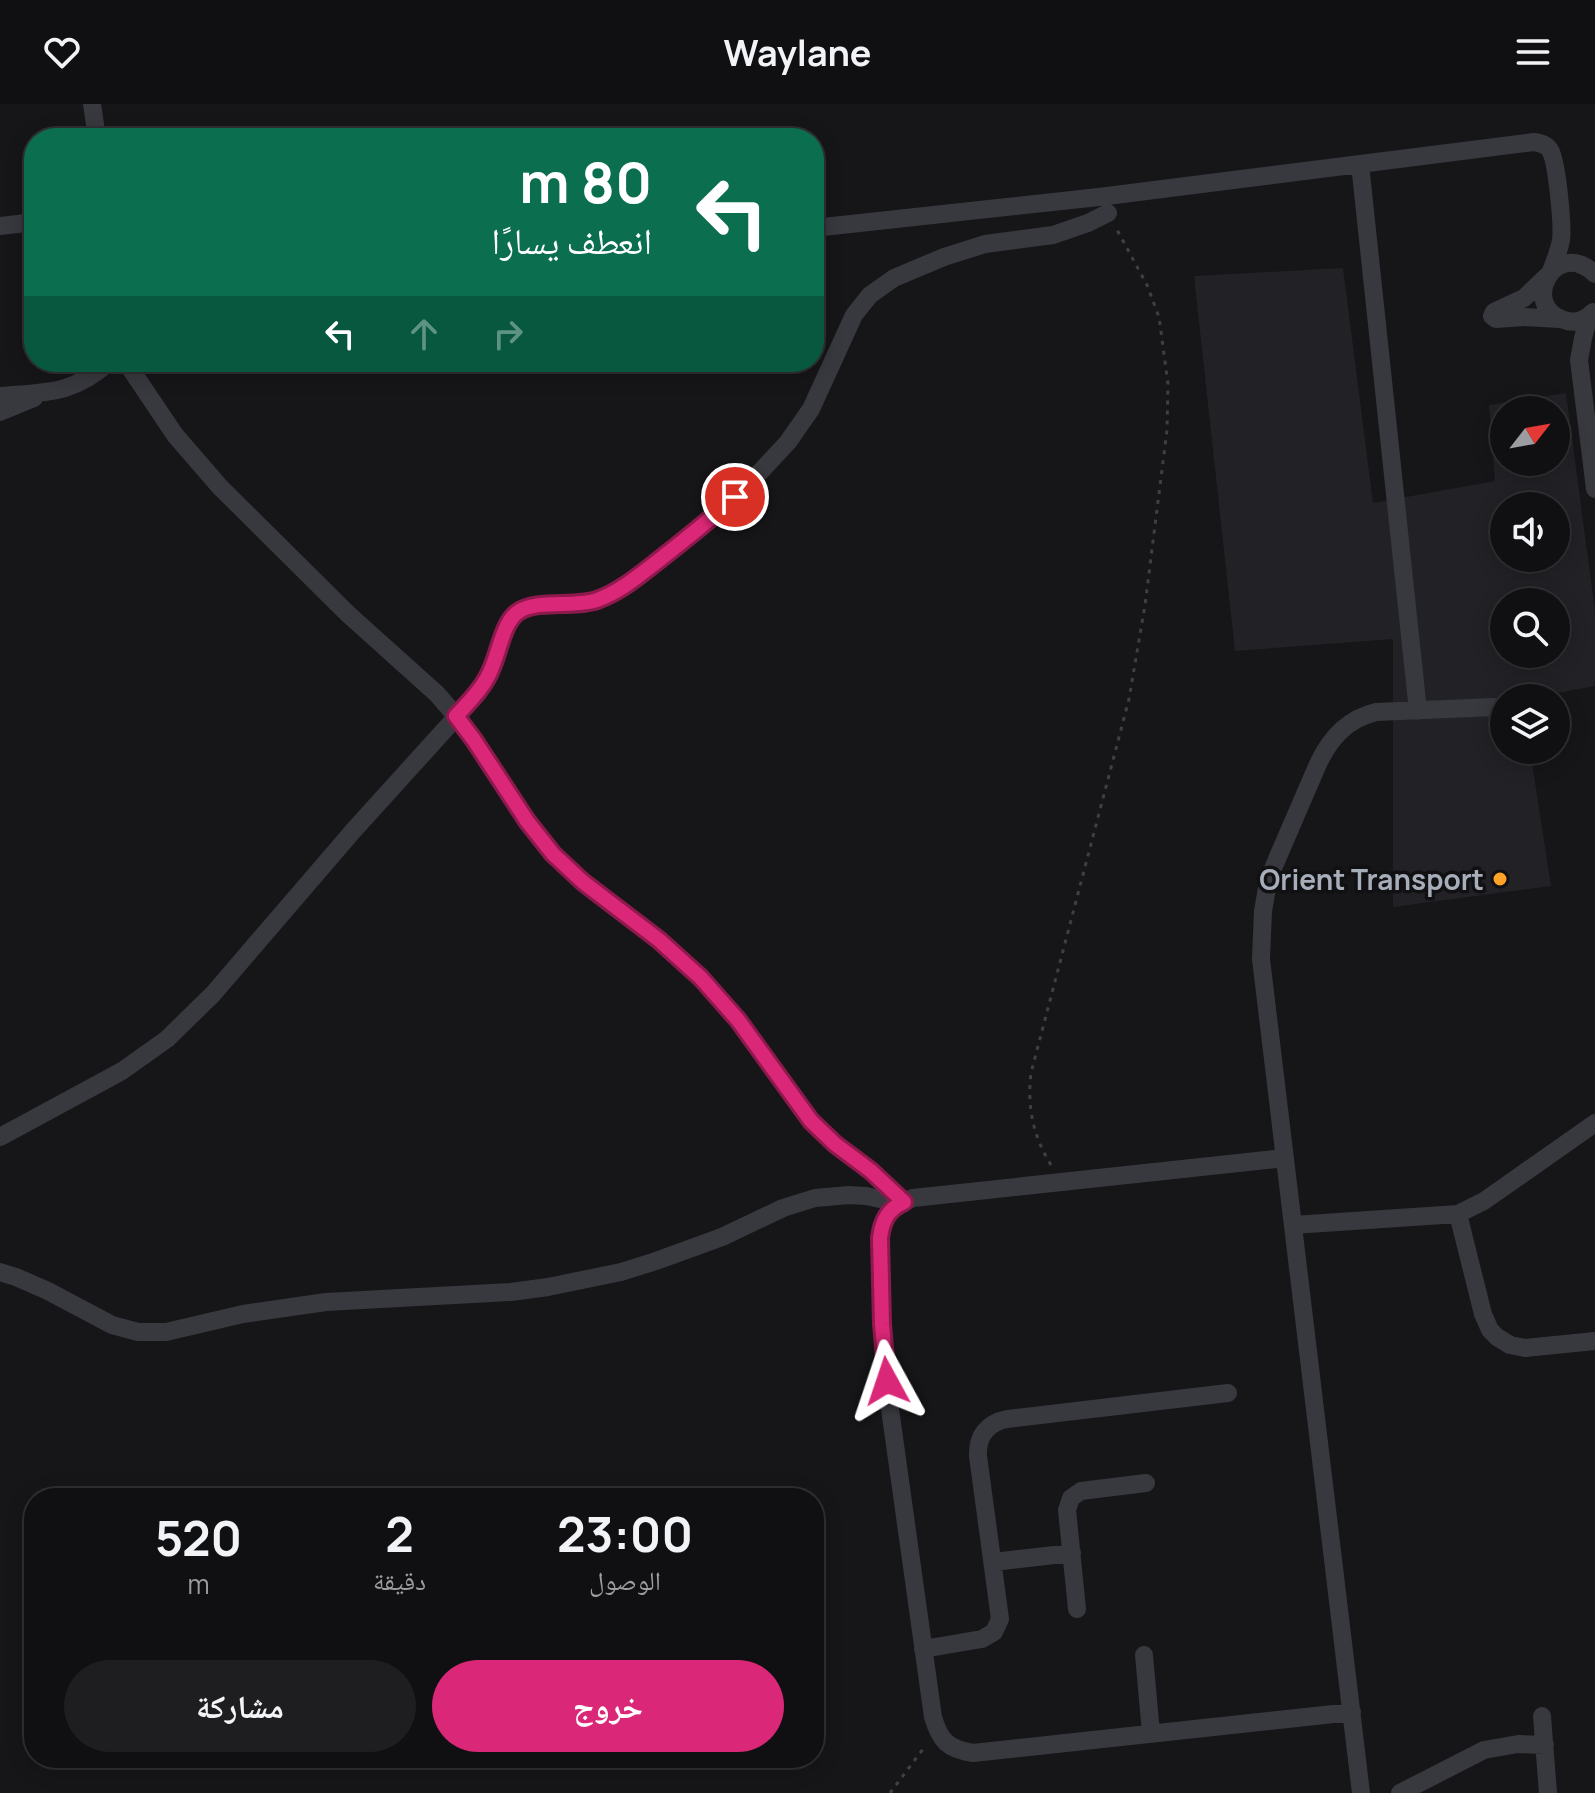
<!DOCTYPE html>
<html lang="ar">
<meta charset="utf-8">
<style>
:root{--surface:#101013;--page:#1e1e21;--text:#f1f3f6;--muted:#9c9da0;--line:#303033;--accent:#db2777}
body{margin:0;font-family:Manrope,"Noto Naskh Arabic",sans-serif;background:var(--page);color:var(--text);direction:rtl;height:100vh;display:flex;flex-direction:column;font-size:30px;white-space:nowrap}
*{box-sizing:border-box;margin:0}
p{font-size:26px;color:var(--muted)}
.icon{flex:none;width:44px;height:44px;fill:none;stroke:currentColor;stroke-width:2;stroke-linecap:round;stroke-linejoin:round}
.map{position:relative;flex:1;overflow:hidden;direction:ltr}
.details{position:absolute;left:24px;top:1384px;width:800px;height:280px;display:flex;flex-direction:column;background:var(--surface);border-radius:32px;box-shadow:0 4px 20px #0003,0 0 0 2px var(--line);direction:rtl}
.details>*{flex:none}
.hud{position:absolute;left:24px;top:24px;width:800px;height:244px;border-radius:32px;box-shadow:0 4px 20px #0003,0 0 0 2px var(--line);direction:rtl;background:#0b6e4f;color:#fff;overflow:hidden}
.needle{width:52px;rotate:59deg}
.fabs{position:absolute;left:1490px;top:292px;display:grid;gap:16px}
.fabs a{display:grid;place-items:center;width:80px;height:80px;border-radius:50%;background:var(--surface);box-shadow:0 4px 20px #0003,0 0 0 2px var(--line);font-size:40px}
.pin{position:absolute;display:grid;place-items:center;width:68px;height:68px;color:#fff;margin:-34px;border:4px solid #fff;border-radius:50%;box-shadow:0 2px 8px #0007}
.me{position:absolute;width:88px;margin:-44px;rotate:355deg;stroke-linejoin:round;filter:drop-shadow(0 0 6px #0008)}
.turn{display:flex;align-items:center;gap:28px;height:168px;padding:0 40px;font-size:36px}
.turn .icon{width:104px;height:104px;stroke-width:2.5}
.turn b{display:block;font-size:56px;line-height:68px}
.lanes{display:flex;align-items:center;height:76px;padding:0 40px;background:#0003;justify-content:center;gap:40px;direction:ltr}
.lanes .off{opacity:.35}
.eta{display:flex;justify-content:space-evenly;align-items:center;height:136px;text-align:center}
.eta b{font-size:48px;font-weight:700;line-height:56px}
.button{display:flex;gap:16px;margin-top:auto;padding:16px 40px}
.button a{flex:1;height:92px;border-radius:48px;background:var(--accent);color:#fff;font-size:32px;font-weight:700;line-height:92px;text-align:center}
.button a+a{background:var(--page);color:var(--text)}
header{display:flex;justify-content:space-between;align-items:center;height:104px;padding:0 40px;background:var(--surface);font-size:36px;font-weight:700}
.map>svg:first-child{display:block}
.built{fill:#222226;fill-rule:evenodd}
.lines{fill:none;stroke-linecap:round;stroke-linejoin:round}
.path{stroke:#3d4045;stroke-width:3;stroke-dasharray:4 6;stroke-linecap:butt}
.minor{stroke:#37393e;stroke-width:18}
.route-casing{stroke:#8e194d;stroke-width:20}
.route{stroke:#db2777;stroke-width:14}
.poi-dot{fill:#ffa328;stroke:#111114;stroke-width:3}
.labels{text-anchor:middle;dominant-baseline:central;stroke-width:7;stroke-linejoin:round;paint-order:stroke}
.poi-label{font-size:28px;font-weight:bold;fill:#a7aeba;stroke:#111114;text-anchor:end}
</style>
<header><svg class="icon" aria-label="menu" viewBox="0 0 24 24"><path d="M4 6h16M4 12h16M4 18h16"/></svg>Waylane<svg class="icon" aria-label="heart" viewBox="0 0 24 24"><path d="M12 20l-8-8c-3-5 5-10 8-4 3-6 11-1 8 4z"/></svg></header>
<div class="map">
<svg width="1595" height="1689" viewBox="0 0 1595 1689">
<rect width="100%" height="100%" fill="#161619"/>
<!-- built -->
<path class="built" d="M1343 164 1373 399 1495 377 1489 301 1566 289 1595 507V582L1531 594H1504V646H1530L1551 782 1393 803V535L1235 547 1194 172ZM1504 306H1556V358H1504ZM1504 402H1556V454H1504ZM1504 498H1556V550H1504Z"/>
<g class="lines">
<!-- path -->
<path class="path" d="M1051 1061C1033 1032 1027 1003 1031 969L1129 595 1145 501 1167 326 1168 280 1159 213 1147 181 1116 124
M890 1689 926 1641"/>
<!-- minor -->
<path class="minor" d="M92 0 97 34
M1360 60 1418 607
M0 122 34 118
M814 124 1099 93 1534 38C1540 39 1546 40 1550 46 1557 57 1563 122 1561 136 1559 147 1555 157 1551 167
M1546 173 1524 194 1494 208 1492 212 1496 215 1524 213 1560 215
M1593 208C1585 216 1575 220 1564 216 1519 202 1555 132 1595 170
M1589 212 1583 234 1579 256 1595 385
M126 258 175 331 220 383 348 510 437 590 456 612 474 636 527 717 553 750 583 778 659 836 701 874 738 916 811 1017 835 1040 871 1067 904 1098
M0 292C46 288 72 291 109 258
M0 308 34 294
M0 1033 122 967 167 935 213 890 353 727 478 589 494 561 506 523 517 509 532 502 584 500 611 490 624 483 707 418 762 366 788 338 811 305 854 211 870 191 894 174 944 153 985 140 1053 131 1088 119 1108 109
M1285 1054 913 1094C890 1103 883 1110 880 1134L882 1220 890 1305 933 1613C940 1637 948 1645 973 1649L1352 1608
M1458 1110 1483 1210 1490 1226 1497 1233 1510 1241 1525 1244 1595 1237
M1293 1121 1458 1110 1484 1097 1595 1019
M0 1168 16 1173 48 1187 112 1221 138 1228H166L243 1210 326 1198 511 1188 548 1183 621 1168 656 1157 722 1133 783 1104 815 1094 849 1091 866 1092 899 1099
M993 1458 1072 1449
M1077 1505 1067 1406 1071 1394 1081 1387 1146 1379
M923 1545 982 1535 994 1528 1000 1515 978 1352C977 1332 987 1319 1007 1315L1228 1289
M1144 1551 1151 1629
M1542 1612 1548 1689
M1361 1689 1261 855 1263 807 1267 784 1274 762 1318 660C1330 634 1347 615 1376 608L1495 603
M1400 1689 1484 1646 1518 1640 1545 1641"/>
</g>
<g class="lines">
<defs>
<path id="route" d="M735 393C709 417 682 438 654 460 636 474 619 488 597 496 574 504 536 495 518 508 501 520 499 554 487 574 479 589 467 600 456 612L474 636 527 717 553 750 583 778 659 836 701 874 738 916 811 1017 835 1040 871 1067 904 1098C888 1105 882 1117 880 1134L882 1220 887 1277"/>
</defs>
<!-- route casing -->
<use href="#route" class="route-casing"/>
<!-- route -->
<use href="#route" class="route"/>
</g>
<!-- markers -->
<circle class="poi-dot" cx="1500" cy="775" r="8"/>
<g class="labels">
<!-- poi labels -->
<g class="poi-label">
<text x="1484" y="775">Orient Transport</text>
</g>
</g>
</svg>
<div class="fabs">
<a><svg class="needle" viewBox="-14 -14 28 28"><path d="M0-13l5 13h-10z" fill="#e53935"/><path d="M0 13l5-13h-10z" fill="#9c9da0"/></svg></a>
<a><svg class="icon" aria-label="sound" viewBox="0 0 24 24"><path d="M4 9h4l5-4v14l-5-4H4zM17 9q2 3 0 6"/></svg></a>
<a><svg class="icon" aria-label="search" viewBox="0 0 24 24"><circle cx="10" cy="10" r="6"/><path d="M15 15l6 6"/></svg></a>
<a><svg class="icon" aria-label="layers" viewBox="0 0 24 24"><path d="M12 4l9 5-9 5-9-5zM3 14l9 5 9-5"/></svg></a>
</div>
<div class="pin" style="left:735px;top:393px;background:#d93025"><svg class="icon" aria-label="arrive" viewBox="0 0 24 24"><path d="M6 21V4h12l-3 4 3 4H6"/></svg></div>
<svg class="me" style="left:887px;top:1277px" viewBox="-20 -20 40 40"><path d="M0-17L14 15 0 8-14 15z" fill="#db2777" stroke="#fff" stroke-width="4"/></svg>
<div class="hud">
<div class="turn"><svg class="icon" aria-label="left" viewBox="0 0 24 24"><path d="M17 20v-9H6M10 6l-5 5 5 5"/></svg><div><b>80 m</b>انعطف يسارًا</div></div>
<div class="lanes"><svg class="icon" aria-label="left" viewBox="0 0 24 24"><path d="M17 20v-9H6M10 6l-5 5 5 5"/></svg><svg class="icon off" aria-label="ahead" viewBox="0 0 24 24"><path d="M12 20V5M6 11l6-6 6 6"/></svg><svg class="icon off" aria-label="right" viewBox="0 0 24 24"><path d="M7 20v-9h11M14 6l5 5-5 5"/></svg></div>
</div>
<section class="details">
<div class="eta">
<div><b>23:00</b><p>الوصول</p></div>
<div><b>2</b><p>دقيقة</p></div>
<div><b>520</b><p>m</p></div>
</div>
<div class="button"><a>خروج</a><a>مشاركة</a></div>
</section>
</div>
